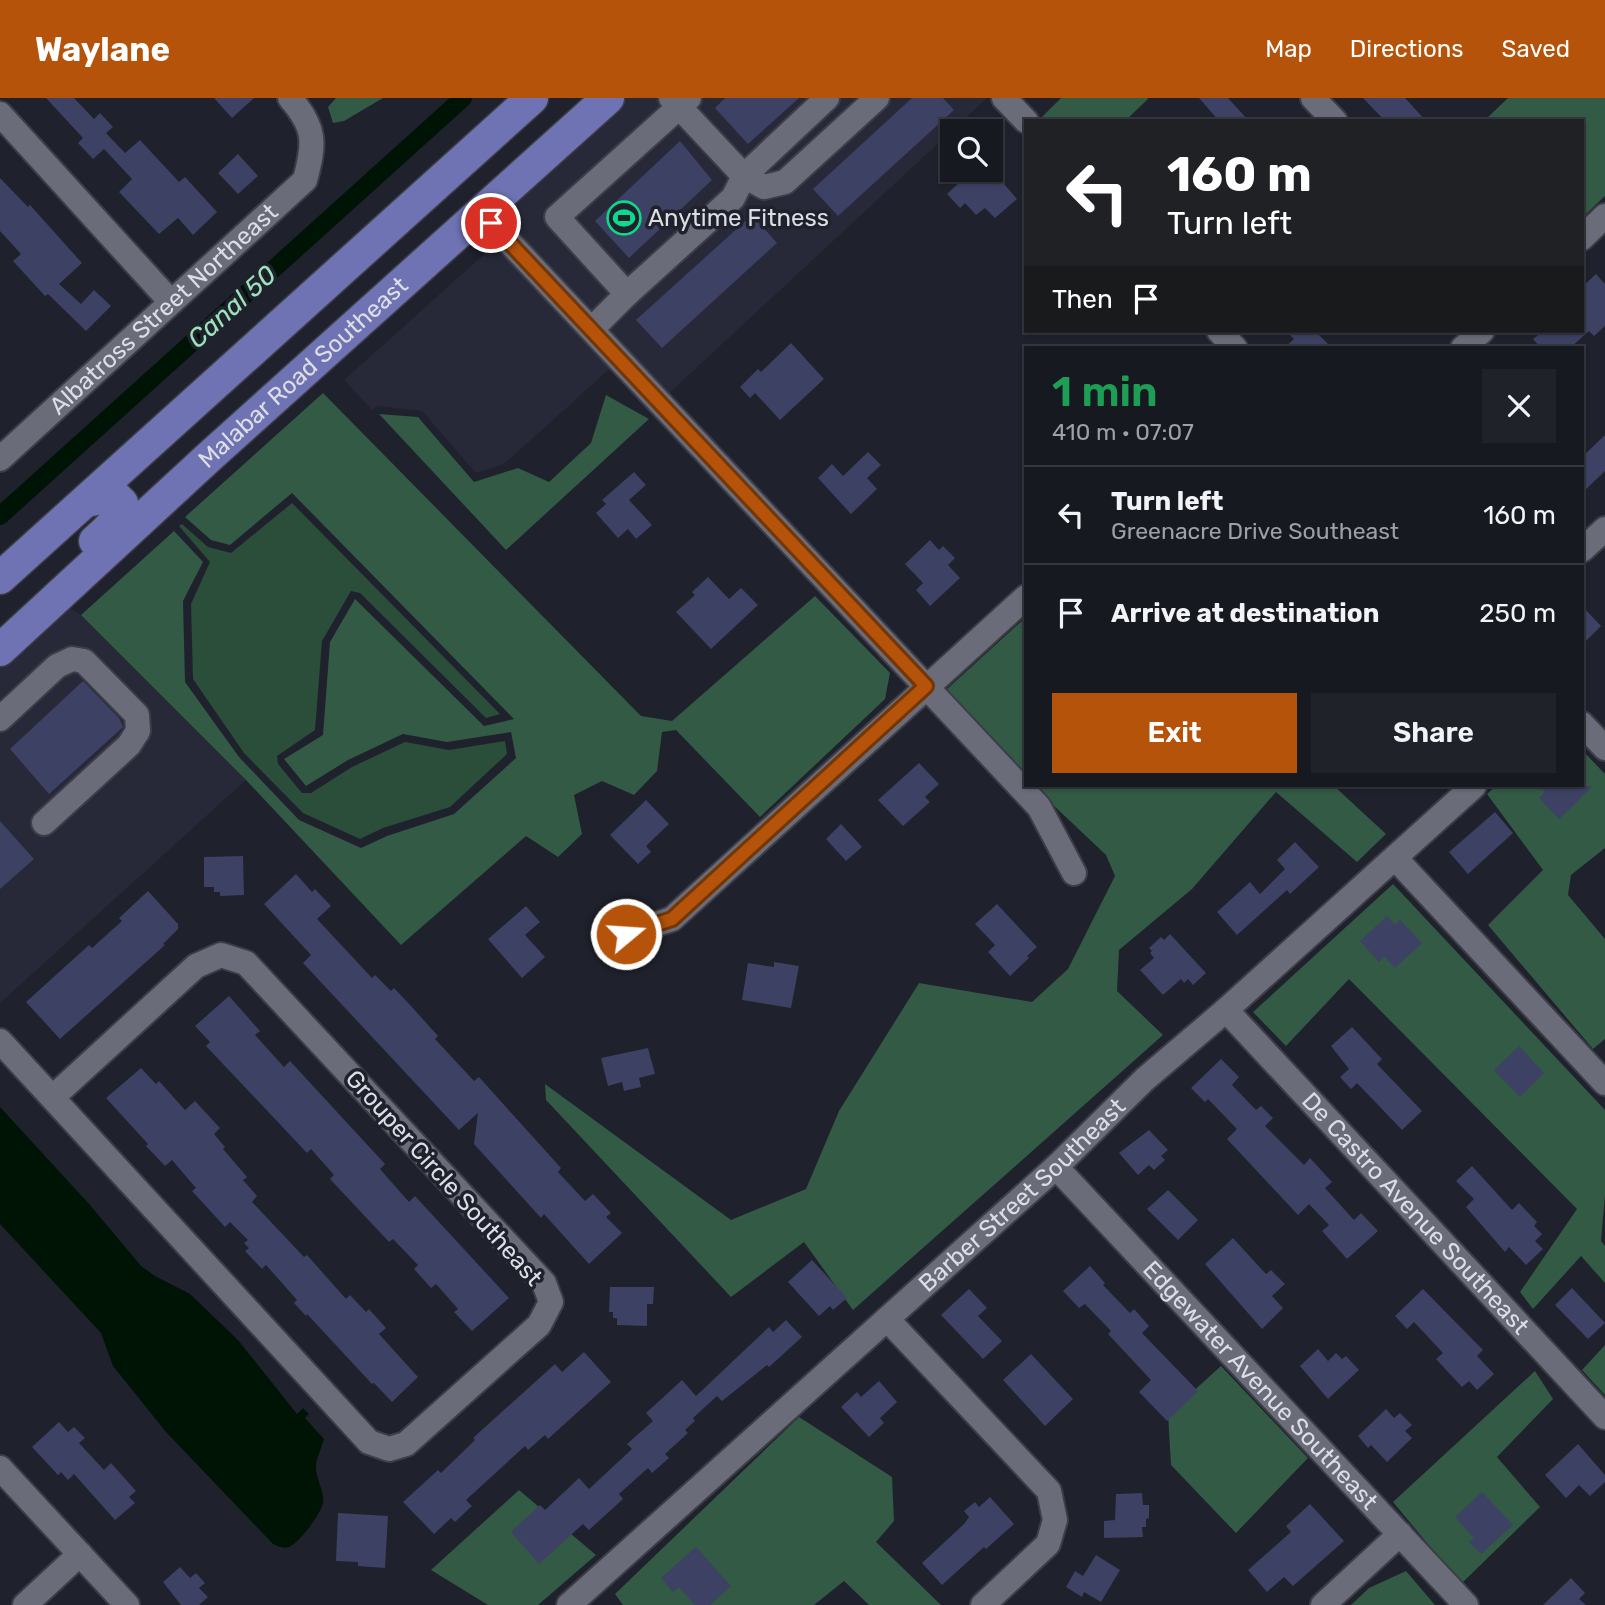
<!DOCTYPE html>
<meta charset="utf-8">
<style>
:root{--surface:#171921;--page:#20222a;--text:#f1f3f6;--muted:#9ea0a5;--line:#36383f;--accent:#b45309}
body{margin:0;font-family:Rubik,sans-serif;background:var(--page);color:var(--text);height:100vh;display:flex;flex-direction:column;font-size:26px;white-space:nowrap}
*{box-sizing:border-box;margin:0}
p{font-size:23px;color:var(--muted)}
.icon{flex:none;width:38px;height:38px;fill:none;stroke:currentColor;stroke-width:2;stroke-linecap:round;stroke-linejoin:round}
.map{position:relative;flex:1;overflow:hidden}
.details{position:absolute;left:1024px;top:248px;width:560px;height:441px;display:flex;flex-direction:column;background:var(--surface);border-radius:0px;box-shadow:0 2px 5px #0004,0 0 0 2px var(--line)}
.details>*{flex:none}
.top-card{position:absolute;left:1024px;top:21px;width:560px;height:214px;border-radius:0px;box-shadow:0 2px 5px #0004,0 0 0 2px var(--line);background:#202124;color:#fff;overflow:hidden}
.buttons{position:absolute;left:940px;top:21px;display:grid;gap:14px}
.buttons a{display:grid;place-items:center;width:63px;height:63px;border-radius:0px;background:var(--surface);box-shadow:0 2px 5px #0004,0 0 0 2px var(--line);font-size:35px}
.pin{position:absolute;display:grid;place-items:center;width:60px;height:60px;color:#fff;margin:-30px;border:4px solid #fff;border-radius:50%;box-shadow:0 2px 7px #0007}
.me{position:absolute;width:77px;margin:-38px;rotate:72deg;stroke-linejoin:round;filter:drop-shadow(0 0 5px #0008)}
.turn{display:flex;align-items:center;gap:24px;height:147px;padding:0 28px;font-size:32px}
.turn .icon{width:91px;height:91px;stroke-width:2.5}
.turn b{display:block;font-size:49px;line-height:60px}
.then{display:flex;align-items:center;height:66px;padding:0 28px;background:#0003;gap:14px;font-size:26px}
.round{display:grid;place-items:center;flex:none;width:74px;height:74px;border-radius:0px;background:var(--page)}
.headline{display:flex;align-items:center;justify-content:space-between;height:119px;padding:0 28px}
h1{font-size:42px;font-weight:600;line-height:52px;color:#1e9e55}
.cta{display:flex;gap:14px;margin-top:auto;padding:14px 28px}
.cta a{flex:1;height:80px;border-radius:0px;background:var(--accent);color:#fff;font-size:28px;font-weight:600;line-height:80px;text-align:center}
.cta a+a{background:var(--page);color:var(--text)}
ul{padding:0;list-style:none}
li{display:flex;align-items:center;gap:21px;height:98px;padding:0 28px;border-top:2px solid var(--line)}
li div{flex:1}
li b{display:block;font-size:26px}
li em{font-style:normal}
header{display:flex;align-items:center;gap:42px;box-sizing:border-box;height:98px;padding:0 35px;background:var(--accent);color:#fff}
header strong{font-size:33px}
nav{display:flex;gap:38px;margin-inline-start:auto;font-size:24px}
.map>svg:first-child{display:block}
.built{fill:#272939}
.green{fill:#2a4e3a}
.forest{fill:#325a44}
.water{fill:#001406}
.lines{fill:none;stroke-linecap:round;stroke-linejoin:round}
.canal{stroke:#001406;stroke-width:18}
.building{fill:#3d4163}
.minor-casing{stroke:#3c3d46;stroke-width:28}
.major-casing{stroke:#3c3d46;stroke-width:35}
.minor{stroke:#6a6c79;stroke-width:24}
.major{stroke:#6f73b3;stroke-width:32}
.route-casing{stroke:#753606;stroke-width:18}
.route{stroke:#b45309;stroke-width:12}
.labels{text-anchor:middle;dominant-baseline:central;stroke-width:7;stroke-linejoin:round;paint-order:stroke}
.poi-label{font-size:24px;fill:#dddee5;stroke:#1f212c;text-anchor:start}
.street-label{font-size:24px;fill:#dddee5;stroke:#1f212c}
.water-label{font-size:26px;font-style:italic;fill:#9de2ba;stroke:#1f212c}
</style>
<header>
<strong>Waylane</strong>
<nav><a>Map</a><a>Directions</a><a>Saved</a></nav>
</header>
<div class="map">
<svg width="1605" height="1507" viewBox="0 0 1605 1507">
<rect width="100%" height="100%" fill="#1f212c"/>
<!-- built -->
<path class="built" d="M624 0H987L664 300 512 136 507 124 508 108 513 99Z
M498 144 614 267 504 366 476 375 422 313 378 308 372 312 344 282Z
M61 504 81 517 246 682 0 905V560Z"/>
<!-- green -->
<path class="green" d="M292 405 500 616 486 620 360 495 351 493 322 543 315 632 277 658 278 666 302 695H311L352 669 405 644 449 652 505 643 507 656 450 709 383 730 360 741 303 715 244 655 193 581 191 506 210 464 179 428 182 426 208 449 231 455Z"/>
<!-- forest -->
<path class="forest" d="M336 0H383L344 23 333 25 328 9Z
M1061 0H1147L1148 1 1125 23H1038Z
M1508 0H1605V98L1585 117 1582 114V23H1490L1487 20Z
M323 295 641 618 672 623 815 498 890 575 885 601 760 719 676 632 662 634 657 673 634 697 602 683 574 697 582 736 558 759 526 738 401 847 246 682 81 517 174 433 203 464 183 503 185 584 239 659 299 722 361 750 387 738 454 716 516 660 511 634 447 644 403 636 348 662 306 688 284 661 323 637 330 544 355 501 484 628 514 621 292 395 230 447 211 442 185 419Z
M606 297 649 321 506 452 379 316 418 319 474 384 518 370 549 384 591 345Z
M1025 520V679L947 591Z
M1582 652 1605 676V750L1571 777 1568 797 1605 841V941L1593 951 1488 827 1543 772 1487 696 1496 688H1582Z
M1033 688H1334L1386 736 1357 764 1276 694 1192 791 1119 852 1117 893 1163 937 853 1212 804 1144 731 1199 546 1002 545 986 731 1122 806 1091 839 1013 919 885 1032 904 1068 871 1115 778 1106 757Z
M1393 786 1605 1012V1097L1601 1143 1605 1148V1185L1581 1158 1533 1211 1520 1194 1577 1111 1349 881 1286 948 1253 914Z
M1605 1247V1297L1582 1272Z
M1221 1268 1308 1360 1236 1435 1171 1367 1168 1316Z
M1535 1273 1553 1301 1497 1359 1540 1409 1461 1486 1393 1404Z
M799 1319 892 1379 894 1423 876 1444 941 1507H869L844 1483 814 1507H623L615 1496Z
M519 1392 596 1457 538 1507H488L431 1472Z
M1406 1473 1435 1507H1351L1369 1490Z"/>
<!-- water -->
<path class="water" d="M0 1009 90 1107 141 1168 155 1178 190 1196 238 1242 297 1316 303 1310 309 1316 305 1320 324 1341C322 1349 317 1359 316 1367 315 1380 325 1394 323 1405 321 1416 299 1445 289 1449 283 1451 278 1448 273 1446L166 1334 113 1268 101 1235 0 1126Z"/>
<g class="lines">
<!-- canal -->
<path class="canal" d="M0 418 463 0"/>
</g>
<!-- building -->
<path class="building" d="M46 0H74L94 21 100 15 113 29 106 35 125 55 140 42 179 84 185 79 217 114 193 137 178 120 159 136 119 94 132 81 104 51 93 61 78 45 83 40Z
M214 0H254L232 20Z
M725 0H799L748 46 715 10Z
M912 0H943L954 12 838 118 813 91Z
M1199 0H1228L1249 23H1219Z
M1363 0H1405L1426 23H1385Z
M680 43 712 82 629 160 595 123Z
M238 56 258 78 238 96 218 75Z
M957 72H992L1017 101 995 120 985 110 976 117 965 105 960 110 947 96 964 80Z
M0 80 28 109 30 107 82 165 59 186 81 206 94 192 111 208 86 233 48 196 45 198 13 163 21 156 0 133Z
M752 117 777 145 662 250 636 222Z
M1596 176 1605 186V228L1594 238 1589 233 1570 250H1541L1533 241 1543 233H1582V189Z
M1286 233H1315L1332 250H1284L1294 241Z
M791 245 824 281 780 322 755 295 750 300 740 289 758 271 761 274Z
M1605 337V373L1582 395V359Z
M868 354 881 367 867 380 877 391 851 416 818 380 832 366 843 378Z
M634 374 646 387 629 402 652 427 636 441 628 431 618 440 596 415 606 406 602 402Z
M930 442 939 452 943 448 955 460 948 467 960 480 930 508 916 492 923 485 905 466Z
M708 479 729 501 741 490 758 507 711 551 676 514 695 497 692 494Z
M1582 508 1601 528 1582 547Z
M83 583 119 620 123 629 49 696 10 651Z
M919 665 939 686 925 699 930 704 903 728 878 702Z
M1539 688H1593L1559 721 1539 700 1545 694Z
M646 702 669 726 646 748 651 754 638 766 610 737Z
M1495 714 1513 735 1468 776 1449 754Z
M0 723 34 761 0 791Z
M841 726 862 749 846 763 826 741Z
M1295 744 1319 769 1290 796 1287 792 1237 837 1217 814 1250 784 1260 796 1285 771 1277 762Z
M243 758 244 797 220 798V794H214V789H204V759Z
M296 776 312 794 315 791 331 808 317 821 372 880 375 877 391 893 394 890 411 908 438 938 435 941 474 983 479 979 561 1070 558 1074 585 1103 593 1096 611 1115 606 1119 622 1135 589 1166 544 1116 541 1120 474 1046 478 1015 459 1032 303 865 311 857 264 806Z
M148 793 178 826V831L163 846 165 847 60 941 26 904 89 847 92 850 122 823 119 820Z
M997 806 1037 849 1027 858 1029 860 1010 878 988 854 995 847 975 826Z
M526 808 540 824 525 837 545 859 522 880 488 841Z
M1387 818 1395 827 1400 822 1422 845 1395 870 1384 858 1379 864 1360 843Z
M1170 836 1206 875 1193 887 1188 881 1184 885 1181 881 1163 897 1140 872 1154 860 1150 855 1152 853 1149 850 1161 839 1164 842Z
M774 864 799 868 791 910 742 902 748 865 774 869Z
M229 898 260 933 255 937 284 969 290 963 385 1066 380 1071 409 1104 415 1098 509 1200 472 1233 454 1214 458 1211 436 1186 431 1190 414 1171 418 1167 393 1141 389 1144 330 1081 334 1077 311 1051 307 1055 206 948 210 944 195 928Z
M1352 929 1382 961 1377 966 1422 1013 1402 1032 1357 985 1351 991 1340 979 1349 971 1331 948Z
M1519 948 1544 975 1520 999 1494 972Z
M648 950 655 976 639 980 641 989 624 993 622 984 608 988 601 960Z
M1221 961 1239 979 1232 987 1256 1012 1261 1008 1273 1020 1265 1028 1304 1067 1310 1060 1332 1084 1325 1090 1354 1122 1361 1115 1378 1133 1347 1161 1322 1133 1329 1127 1309 1106 1298 1117 1227 1041 1237 1031 1208 1001 1205 1004 1191 990Z
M141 970 156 986 159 983 185 1012 195 1003 220 1030 214 1036 225 1049 223 1051 247 1079 243 1082 257 1098 252 1104 304 1159 307 1157 346 1201 350 1197 366 1214 369 1211 386 1230 379 1236 418 1279 392 1304 374 1285 372 1286 307 1216 306 1218 294 1205 297 1202 266 1167 262 1171 245 1153 249 1150 244 1145 248 1142 230 1124 225 1129 192 1093 196 1090 172 1062 165 1068 146 1048 148 1046 106 1000Z
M1149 1032 1168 1052 1161 1058 1165 1062 1154 1072 1149 1067 1138 1077 1119 1055Z
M1472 1068 1512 1112 1519 1105 1537 1124 1534 1128 1542 1136 1535 1143 1543 1151 1526 1167 1509 1149 1505 1154 1466 1109 1474 1101 1456 1083Z
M1168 1092 1198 1122 1178 1142 1147 1111Z
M1233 1140 1266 1176 1271 1172 1285 1186 1272 1198 1283 1210 1262 1231 1205 1166Z
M812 1162 847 1200 833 1212 830 1208 819 1218 788 1184Z
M1090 1168 1105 1185 1103 1187 1130 1215 1134 1211 1149 1228 1142 1235 1198 1293 1167 1323 1139 1294 1151 1282 1108 1236 1111 1233 1085 1206 1079 1210 1063 1193Z
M610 1189H654L653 1206H647V1228L617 1227V1220H613V1214H609Z
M1572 1190 1605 1225 1588 1241 1555 1207Z
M969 1191 987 1210 978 1218 1002 1243 983 1261 941 1217Z
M1423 1191 1483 1252 1477 1258 1494 1276 1477 1292 1469 1283 1462 1289 1436 1261 1443 1255 1414 1224 1407 1231 1395 1218Z
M786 1222 802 1239 769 1269 767 1267 722 1303 717 1298 693 1320 695 1323 685 1332 688 1335 665 1356 669 1360 652 1375 648 1370 619 1396 623 1401 589 1432 583 1426 539 1466 511 1434 540 1407 545 1412 579 1380 589 1391 632 1351 627 1346 653 1323 646 1315 682 1282 696 1298 769 1229 773 1234Z
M1318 1251 1328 1263 1336 1255 1342 1261 1346 1258 1359 1272 1328 1301 1300 1268Z
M584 1254 611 1284 548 1341 545 1337 528 1352 525 1348 466 1402 472 1408 455 1424 451 1420 434 1436 403 1404 438 1372 441 1375 475 1342 473 1340 555 1266 562 1274Z
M1031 1256 1073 1301 1045 1328 1003 1282Z
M879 1283 897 1304 880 1320 884 1325 869 1339 841 1309 857 1294 861 1299Z
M1386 1311 1394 1320 1400 1315 1412 1327 1405 1333 1412 1340 1387 1364 1371 1347 1368 1350 1358 1338Z
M59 1324 68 1334 74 1329 85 1340 79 1345 104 1372 111 1365 136 1393 129 1399 135 1405 115 1422 74 1376 68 1382 61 1374 58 1377 32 1349Z
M1578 1346 1605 1377V1384L1590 1398 1579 1387 1566 1400 1545 1377Z
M1482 1394 1513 1427 1481 1456 1469 1444 1474 1440 1455 1419Z
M1142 1395 1143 1407H1149V1420L1146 1421V1429H1142L1143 1439 1104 1440V1423L1115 1422 1116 1396Z
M990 1399 1014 1426 986 1451 984 1449 942 1487 922 1465 964 1426 969 1419 964 1413 975 1404 979 1409Z
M1310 1406 1344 1443 1293 1488 1284 1479 1267 1494 1248 1472 1291 1434 1286 1428Z
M338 1415 388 1418 385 1470 358 1468V1464L336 1463Z
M696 1449 731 1488 710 1507H695L679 1489 673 1494 661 1480Z
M1096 1457 1120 1472 1101 1504 1084 1494 1082 1499 1066 1489 1075 1473 1083 1478Z
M180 1469 190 1480 196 1475 205 1485 199 1490 208 1499 199 1507H181L163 1484Z
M1571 1480 1585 1495 1579 1501 1586 1507H1543Z"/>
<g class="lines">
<defs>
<g id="minor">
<path d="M671 0 744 78 827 0"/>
<path d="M1004 0 1026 23"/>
<path d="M1313 0 1335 23"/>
<path d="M0 16 171 204"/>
<path d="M481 114 1039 709 1074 775"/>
<path d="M1582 140 1605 118"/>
<path d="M627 196 733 100 744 78 764 89 785 84 877 0"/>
<path d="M592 231 627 196 557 119 689 0"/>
<path d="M1219 233 1235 250"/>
<path d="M1463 250 1482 233"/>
<path id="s1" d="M0 361 305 82C315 45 316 30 290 0"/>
<path d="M1582 452 1605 431"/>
<path d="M0 621 57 568 72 561 84 563 137 617 138 633 129 647 44 725"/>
<path d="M1582 626 1605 650"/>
<path d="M1395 760 1605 985"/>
<path d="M626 836 672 821 1026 499"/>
<path id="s2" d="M1226 912 1605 1319"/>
<path d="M0 943 369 1344 389 1351 406 1346 539 1227 551 1204 544 1185 246 865 221 857 196 868 53 999"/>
<path id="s3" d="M1056 1069 1466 1507"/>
<path d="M887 1221 1049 1393 1055 1422 1048 1446 983 1507"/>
<path d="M0 1370 127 1507"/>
<path d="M25 1507 80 1456"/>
<path id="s4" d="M569 1507 1056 1069 1145 981 1226 912 1474 688"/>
<path d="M1323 1507 1400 1436"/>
</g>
<g id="major">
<path d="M86 403 114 397 122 405C120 422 107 432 95 443"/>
<path d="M0 480 532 0"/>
<path id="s5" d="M0 552 209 359 608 0"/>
</g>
</defs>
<!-- minor casing -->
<use href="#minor" class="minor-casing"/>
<!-- major casing -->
<use href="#major" class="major-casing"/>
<!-- minor -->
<use href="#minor" class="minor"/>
<!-- major -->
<use href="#major" class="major"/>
</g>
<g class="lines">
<defs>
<path id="route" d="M491 125 926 588 672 821 626 836"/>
</defs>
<!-- route casing -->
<use href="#route" class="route-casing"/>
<!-- route -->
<use href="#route" class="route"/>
</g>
<!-- icons -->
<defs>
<symbol id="stadium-ring" viewBox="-11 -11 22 22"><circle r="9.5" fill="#1f212c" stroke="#0dd98a" stroke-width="1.5"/><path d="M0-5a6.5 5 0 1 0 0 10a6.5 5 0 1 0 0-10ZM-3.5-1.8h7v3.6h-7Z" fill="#0dd98a"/></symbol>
</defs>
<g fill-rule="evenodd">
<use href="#stadium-ring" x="605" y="101" width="38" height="38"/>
</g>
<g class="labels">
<!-- poi labels -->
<g class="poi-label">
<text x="648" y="120">Anytime Fitness</text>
</g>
<!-- street labels -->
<g class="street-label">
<text stroke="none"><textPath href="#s1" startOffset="222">Albatross Street Northeast</textPath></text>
<text stroke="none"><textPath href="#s5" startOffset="411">Malabar Road Southeast</textPath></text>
<text transform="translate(444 1080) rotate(48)">Grouper Circle Southeast</text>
<text stroke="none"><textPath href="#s4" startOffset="611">Barber Street Southeast</textPath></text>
<text stroke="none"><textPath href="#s2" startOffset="278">De Castro Avenue Southeast</textPath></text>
<text stroke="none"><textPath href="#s3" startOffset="299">Edgewater Avenue Southeast</textPath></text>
</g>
<!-- water labels -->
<g class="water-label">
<text transform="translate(232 209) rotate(-42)">Canal 50</text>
</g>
</g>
</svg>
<div class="buttons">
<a><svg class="icon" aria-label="search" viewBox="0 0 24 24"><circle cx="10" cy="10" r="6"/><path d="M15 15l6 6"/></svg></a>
</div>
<div class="pin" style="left:491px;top:125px;background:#d93025"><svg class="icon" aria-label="arrive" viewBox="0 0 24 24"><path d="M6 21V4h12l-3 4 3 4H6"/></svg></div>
<svg class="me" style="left:626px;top:836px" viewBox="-20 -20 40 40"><circle r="17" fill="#b45309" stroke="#fff" stroke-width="3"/><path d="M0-11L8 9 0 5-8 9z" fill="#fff"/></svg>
<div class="top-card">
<div class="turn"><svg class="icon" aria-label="left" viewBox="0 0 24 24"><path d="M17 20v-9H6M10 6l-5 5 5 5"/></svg><div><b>160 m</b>Turn left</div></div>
<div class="then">Then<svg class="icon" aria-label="arrive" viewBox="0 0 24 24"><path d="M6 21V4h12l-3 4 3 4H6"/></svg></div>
</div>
<section class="details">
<div class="headline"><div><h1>1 min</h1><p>410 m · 07:07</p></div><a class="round"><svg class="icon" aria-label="close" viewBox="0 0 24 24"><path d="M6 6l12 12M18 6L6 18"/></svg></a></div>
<ul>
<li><svg class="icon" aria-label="left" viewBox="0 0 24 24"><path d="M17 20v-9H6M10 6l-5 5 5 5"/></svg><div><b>Turn left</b><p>Greenacre Drive Southeast</p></div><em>160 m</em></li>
<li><svg class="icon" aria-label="arrive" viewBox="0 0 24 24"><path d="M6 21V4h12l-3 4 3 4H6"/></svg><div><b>Arrive at destination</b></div><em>250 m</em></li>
</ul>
<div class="cta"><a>Exit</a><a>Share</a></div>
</section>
</div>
